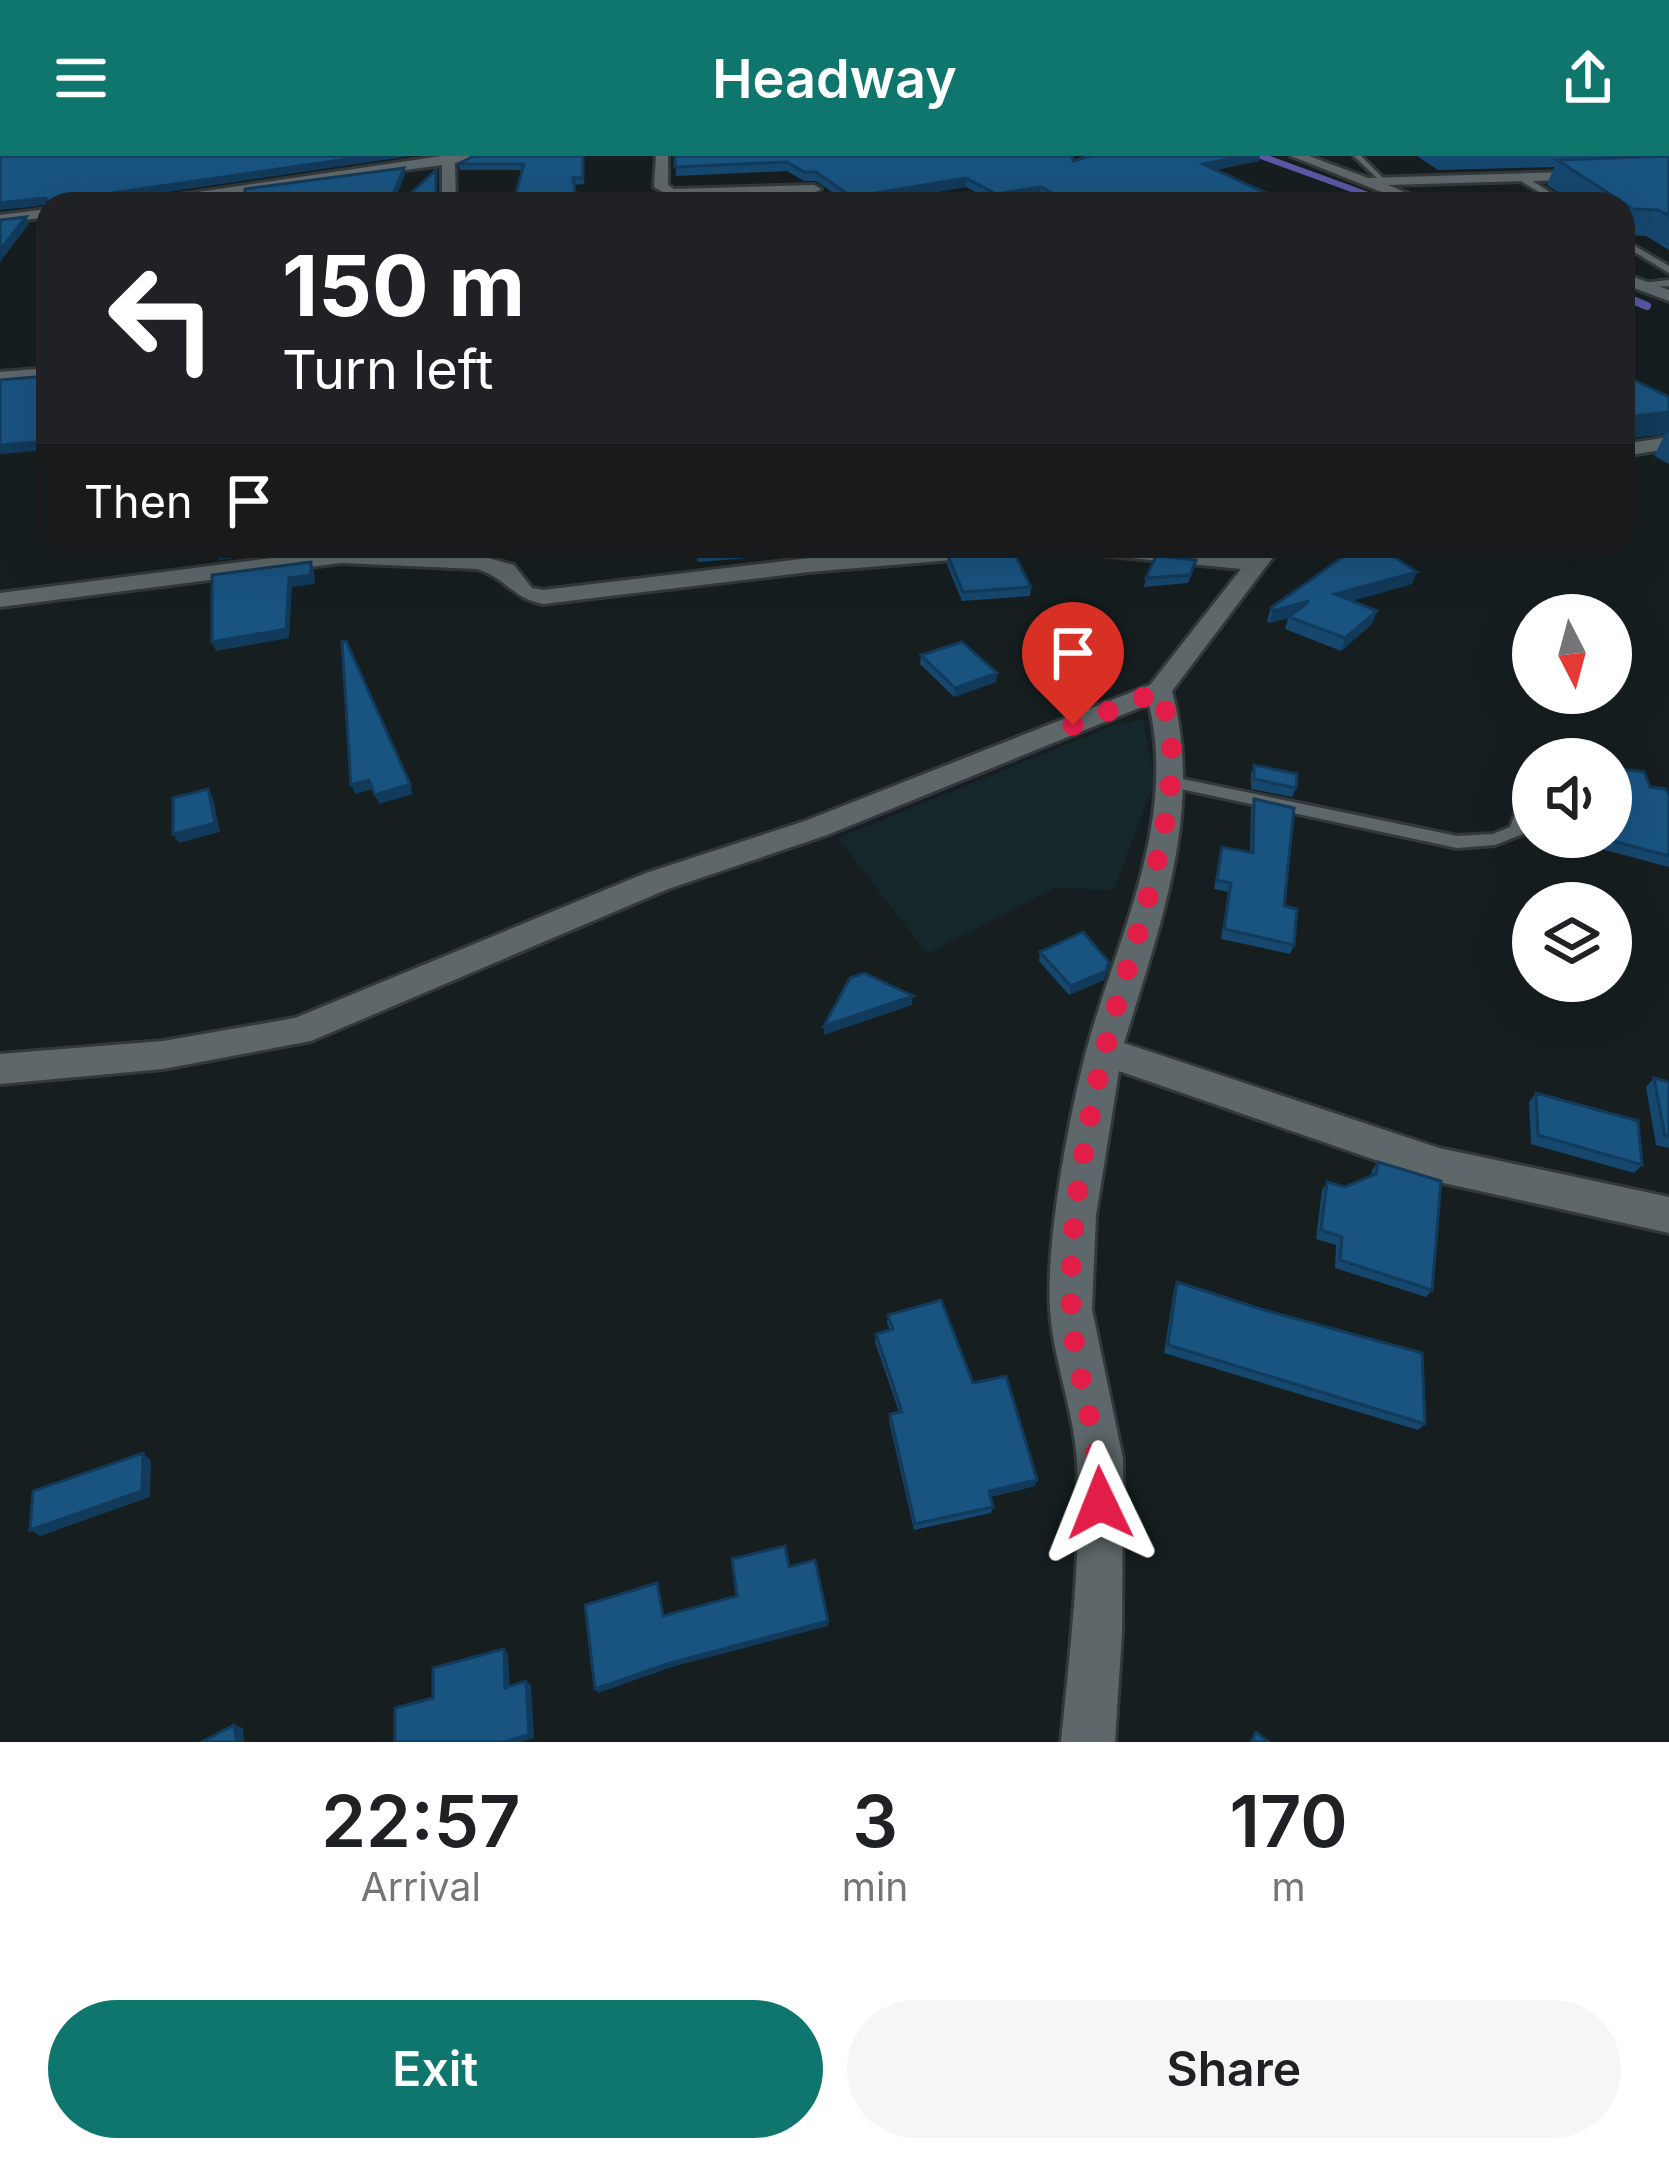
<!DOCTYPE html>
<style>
:root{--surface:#fff;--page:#f6f6f6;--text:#202124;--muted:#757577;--accent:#0f766e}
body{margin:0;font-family:Inter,sans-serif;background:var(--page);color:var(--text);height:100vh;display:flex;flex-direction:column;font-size:45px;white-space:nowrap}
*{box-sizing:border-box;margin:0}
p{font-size:39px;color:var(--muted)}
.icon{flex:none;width:66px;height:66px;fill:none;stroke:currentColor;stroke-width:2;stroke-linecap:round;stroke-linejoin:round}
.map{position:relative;height:1586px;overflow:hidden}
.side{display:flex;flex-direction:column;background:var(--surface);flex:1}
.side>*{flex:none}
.hud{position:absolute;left:36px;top:36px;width:1599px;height:366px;border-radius:36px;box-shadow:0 12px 48px #0002;background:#202124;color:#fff;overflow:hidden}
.needle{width:78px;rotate:174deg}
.tools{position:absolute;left:1512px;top:438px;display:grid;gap:24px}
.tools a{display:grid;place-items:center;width:120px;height:120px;border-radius:50%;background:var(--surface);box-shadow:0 12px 48px #0002;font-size:60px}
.pin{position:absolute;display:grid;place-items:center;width:102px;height:102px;color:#fff;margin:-123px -51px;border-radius:50% 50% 50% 0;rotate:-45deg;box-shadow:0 0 12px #0007}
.pin .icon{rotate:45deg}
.me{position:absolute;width:132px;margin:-66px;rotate:358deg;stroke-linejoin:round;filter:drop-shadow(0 0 9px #0008)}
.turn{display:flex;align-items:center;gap:42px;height:252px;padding:0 48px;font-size:54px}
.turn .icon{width:156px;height:156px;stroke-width:2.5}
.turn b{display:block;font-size:84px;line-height:102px}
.then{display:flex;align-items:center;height:114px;padding:0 48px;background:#0003;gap:24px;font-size:45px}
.eta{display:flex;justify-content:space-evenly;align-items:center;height:204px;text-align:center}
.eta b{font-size:72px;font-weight:600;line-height:84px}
.action{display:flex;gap:24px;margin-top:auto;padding:24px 48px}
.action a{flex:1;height:138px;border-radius:72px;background:var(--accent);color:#fff;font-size:48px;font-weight:600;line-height:138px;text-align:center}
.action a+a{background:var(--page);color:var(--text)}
header{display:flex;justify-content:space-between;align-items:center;height:156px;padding:0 48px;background:var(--accent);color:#fff;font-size:54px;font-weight:600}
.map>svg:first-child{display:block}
.built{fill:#16272b}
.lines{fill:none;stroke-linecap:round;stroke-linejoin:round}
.stream-far1{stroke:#5959a5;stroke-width:6}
.stream{stroke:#5959a5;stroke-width:8}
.service-casing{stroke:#33393a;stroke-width:6}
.minor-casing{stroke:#33393a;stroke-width:6}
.service{fill:#5e686a;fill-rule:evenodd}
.minor{fill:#5e686a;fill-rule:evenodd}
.wall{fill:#16476e}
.shaded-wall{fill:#123a5a}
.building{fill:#195380;stroke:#123a5a;stroke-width:3}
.route{stroke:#e11d48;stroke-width:21;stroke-dasharray:0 37.8}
</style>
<header><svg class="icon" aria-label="menu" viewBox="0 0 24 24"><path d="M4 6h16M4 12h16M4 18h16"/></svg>Headway<svg class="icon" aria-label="share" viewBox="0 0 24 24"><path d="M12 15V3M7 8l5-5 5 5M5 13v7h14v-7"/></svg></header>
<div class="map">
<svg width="1669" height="1586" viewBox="0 0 1669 1586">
<rect width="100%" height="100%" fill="#161e20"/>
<!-- built -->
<path class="built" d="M1143 564 1155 624 1114 734 1055 732 927 798 838 682 1117 568Z"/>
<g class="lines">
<!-- stream-far1 -->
<path class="stream-far1" d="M1261 0 1393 48"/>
<!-- stream -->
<path class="stream" d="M1623 140 1647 150"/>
<defs>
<path id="service" d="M1354 0H1361L1388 27H1382Z
M1519 20H1525L1568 48H1559L1519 24Z
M1623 83 1669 110V117L1623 89Z
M1669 124V130L1638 131 1634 128Z
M1173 621 1457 680 1493 678 1510 671 1525 631 1533 626V653L1523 678 1495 689 1457 692 1167 630 1165 626 1167 622Z"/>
<path id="minor" d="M483 0 455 7 456 48H442V9L154 48H117L442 0Z
M656 0H668V29L674 33 814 29 821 33 814 37 671 41 654 31Z
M1291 0H1309L1368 22 1669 13V21L1388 29 1432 48H1412Z
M48 53V61L0 67V59Z
M1623 117 1669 134V145L1623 128Z
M48 212V222L0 228V216Z
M1669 281V293L1623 300V288Z
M965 390H1143L1252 400 1258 391 1269 390 1277 396 1172 535C1204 656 1159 772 1124 887L1439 992 1669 1041V1077L1439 1026 1119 915 1096 1059 1092 1153 1123 1303 1122 1477 1115 1586H1061C1070 1494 1082 1398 1077 1305 1074 1254 1053 1204 1050 1153 1046 1084 1069 959 1087 892 1118 780 1177 667 1149 548L827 679 668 733 311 885 163 913 0 928V898L163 885 295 862 646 717 805 665 1150 529 1241 413 1061 395 809 416 543 448C510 441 507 422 477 413L341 407 0 451V437L341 393 478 399 514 409 532 432 543 434 809 402Z"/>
</defs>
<!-- service casing -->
<use href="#service" class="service-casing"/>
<!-- minor casing -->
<use href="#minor" class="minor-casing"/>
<!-- service -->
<use href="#service" class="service"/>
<!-- minor -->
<use href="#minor" class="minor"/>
</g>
<!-- wall -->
<path class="wall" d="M583 0 584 28 574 29 522 14H460L458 8Z
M675 0 1073 5 1088 2 1087 0H1260L1259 5 1215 14 1290 48H1054L1040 40 995 47 966 31 866 48H849L816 25H804L787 15 676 20Z
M1417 0H1669V94L1646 80 1623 79V48H1575L1547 29 1554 11 1438 14Z
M1623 240 1669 241V308L1654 300 1665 278 1623 283Z
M691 390H747L749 393 750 402 698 406Z
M948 400 1031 431 1030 440 962 445 947 409Z
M1194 413 1188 427 1144 431 1146 422Z
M1412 428 1351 445 1372 468 1341 495 1285 473 1288 462 1269 467 1267 464 1271 452Z
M921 499 996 526 954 541 920 508Z
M1254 609 1296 632 1292 641 1251 633V618Z
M1650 631 1669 639V711L1556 681H1611Z
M1254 643 1294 789 1290 798 1221 783 1228 736 1214 733 1219 700 1222 691 1250 697 1251 652Z
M1040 796 1109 806 1104 824 1069 839 1039 805Z
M1654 922 1669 926V992L1656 989 1646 931Z
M1536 937 1642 1009 1634 1017 1531 988 1529 946Z
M1378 1006 1432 1134 1426 1141 1335 1112 1336 1089 1316 1083 1322 1034 1327 1026 1345 1031 1371 1020 1372 1014Z
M1177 1126 1425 1268 1418 1274 1164 1197 1174 1133Z
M888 1159 973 1227 1035 1330 990 1341 993 1351 991 1357 914 1374 889 1265 890 1258 899 1256 875 1186 876 1178 890 1174 887 1167Z"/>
<!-- shaded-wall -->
<path class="shaded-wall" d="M368 0H411L86 48H50V46Z
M1245 0H1260L1259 5 1201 16 1203 8Z
M404 12 405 19 393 48H389Z
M966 22V31L866 48H852V41Z
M1041 31 1040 40 995 47 996 38Z
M45 42 47 49 0 54V47Z
M26 61 29 68 0 106V94Z
M1669 256V277L1667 276 1665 278 1624 283 1636 260Z
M48 285V294L0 298V289Z
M258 390H313V392L219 404 215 396Z
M311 406 314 415 315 428 292 431 289 482 216 495 212 486Z
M1417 416 1412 428 1330 451 1335 438Z
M1309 445 1305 458 1269 467 1273 455Z
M1377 455 1372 468 1341 495 1345 482Z
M997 517 996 526 954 541 955 532Z
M369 624 373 633 355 638 351 629Z
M410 628 413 638 379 648 375 639Z
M208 633 213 642 220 676 179 687 173 678Z
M1106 815 1104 824 1069 839 1071 830Z
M913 840 912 849 824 879V870Z
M143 1297 151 1304 150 1341 40 1380 30 1374Z
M1037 1324 1035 1330 987 1341 989 1335Z
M828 1465V1470L672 1511 598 1537 595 1533 670 1507Z
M504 1493 508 1498 510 1536 505 1532Z
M526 1525 531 1529 534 1582 520 1586H503Z
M234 1569 243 1572 244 1586H237Z"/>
<!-- building -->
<path class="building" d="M0 0H368L50 46 45 42 0 47Z
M474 0H583V22H573L577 48H513L524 8H458Z
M675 0H1072L1073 5 1090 0H1245L1203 8 1290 48H1072L1041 31 996 38 966 22 852 41 816 16H804L787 6 675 11Z
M1669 0V60L1658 54 1633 53 1557 4Z
M404 12 389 48H245V33Z
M436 14V41L442 48H399Z
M112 45H155V48H112Z
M26 61 0 94V64Z
M48 220V285L0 289V224Z
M1632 223 1669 241V256L1636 260 1623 253V240Z
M216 390H258L215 396Z
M694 390H747L749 393 697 397Z
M1358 390H1378L1417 416 1335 438 1377 455 1345 482 1289 461 1309 445 1273 455 1271 452Z
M1013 395 1031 431 963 436 948 400Z
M1156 400 1196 404 1190 419 1146 422Z
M311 406V419L289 422 286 473 212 486V419Z
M346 485 410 628 375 639 369 624 351 629 342 486Z
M962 486 997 517 955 532 921 499Z
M1254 609 1297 618 1296 632 1254 623Z
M1611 612 1644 616 1650 631 1666 633 1669 639V700L1597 681H1611Z
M208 633 215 667 173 678V642Z
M1254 643 1294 652 1284 750 1297 753 1294 789 1224 773 1231 727 1217 724 1222 691 1253 697Z
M1083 776 1109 806 1106 815 1071 830 1040 796Z
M864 817 913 840 824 870 850 822Z
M1654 922 1669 926V981L1665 980Z
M1536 937 1638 965 1642 1009 1538 979Z
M1378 1006 1441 1025 1432 1134 1340 1104 1342 1081 1321 1074 1327 1026 1345 1031 1376 1018Z
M1177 1126 1264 1154 1422 1197 1425 1268 1168 1189Z
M941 1144 973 1227 1006 1220 1037 1324 989 1335 993 1351 915 1368 890 1258 902 1256 876 1178 893 1173 888 1159Z
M143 1297 142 1335 30 1374 33 1335Z
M785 1390 789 1411 815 1404 828 1465 670 1507 595 1533 585 1449 657 1427 663 1460 737 1440 732 1403Z
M504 1493 505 1532 526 1525 529 1579 503 1586H395V1552L433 1542V1512Z
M234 1569 237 1586H201Z
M1256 1576 1269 1586H1251Z"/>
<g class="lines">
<!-- route -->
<path class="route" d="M1073 569 1159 535C1179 586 1172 633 1161 686 1147 758 1121 826 1104 897 1085 978 1069 1066 1071 1149 1073 1215 1100 1277 1100 1347"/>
</g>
</svg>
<div class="tools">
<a><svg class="needle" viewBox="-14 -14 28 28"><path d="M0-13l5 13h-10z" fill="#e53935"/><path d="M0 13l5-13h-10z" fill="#757577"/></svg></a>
<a><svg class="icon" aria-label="sound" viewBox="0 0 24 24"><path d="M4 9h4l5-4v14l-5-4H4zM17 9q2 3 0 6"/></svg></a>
<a><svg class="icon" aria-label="layers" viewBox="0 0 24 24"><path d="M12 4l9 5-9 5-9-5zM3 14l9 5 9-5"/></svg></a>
</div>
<div class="pin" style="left:1073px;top:569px;background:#d93025"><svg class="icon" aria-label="arrive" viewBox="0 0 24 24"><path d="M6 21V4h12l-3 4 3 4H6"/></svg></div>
<svg class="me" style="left:1100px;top:1347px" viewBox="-20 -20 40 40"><path d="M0-17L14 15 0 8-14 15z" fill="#e11d48" stroke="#fff" stroke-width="4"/></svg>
<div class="hud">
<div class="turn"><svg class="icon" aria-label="left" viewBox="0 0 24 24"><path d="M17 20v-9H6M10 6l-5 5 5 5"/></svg><div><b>150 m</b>Turn left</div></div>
<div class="then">Then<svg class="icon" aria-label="arrive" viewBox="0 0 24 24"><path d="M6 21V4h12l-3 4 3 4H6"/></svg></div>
</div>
</div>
<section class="side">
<div class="eta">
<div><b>22:57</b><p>Arrival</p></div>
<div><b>3</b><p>min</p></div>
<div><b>170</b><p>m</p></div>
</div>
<div class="action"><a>Exit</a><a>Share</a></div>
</section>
